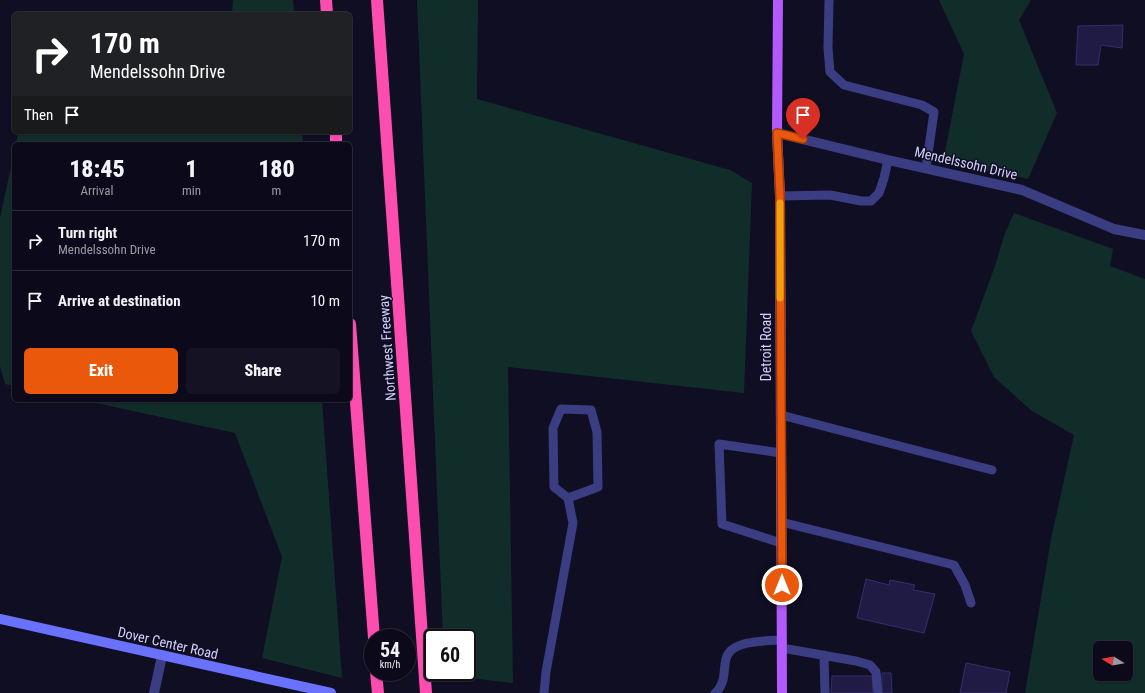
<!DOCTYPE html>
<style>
:root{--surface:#0c0a1a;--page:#151323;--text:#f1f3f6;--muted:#9a9aa2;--line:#2c2b39;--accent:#ea580c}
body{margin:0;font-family:"Roboto Condensed",sans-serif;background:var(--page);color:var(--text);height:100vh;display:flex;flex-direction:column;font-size:15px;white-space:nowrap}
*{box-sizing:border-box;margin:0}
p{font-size:13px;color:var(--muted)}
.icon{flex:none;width:22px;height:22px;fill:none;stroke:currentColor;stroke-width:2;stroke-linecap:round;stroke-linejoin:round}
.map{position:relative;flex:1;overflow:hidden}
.side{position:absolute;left:12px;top:142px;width:340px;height:260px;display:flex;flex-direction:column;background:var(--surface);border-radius:6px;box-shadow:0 1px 3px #0004,0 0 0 1px var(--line)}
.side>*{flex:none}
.banner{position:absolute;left:12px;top:12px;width:340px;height:122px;border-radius:6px;box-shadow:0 1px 3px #0004,0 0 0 1px var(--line);background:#202124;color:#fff;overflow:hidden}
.needle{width:26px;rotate:281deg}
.buttons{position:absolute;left:1093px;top:641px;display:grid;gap:8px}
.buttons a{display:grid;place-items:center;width:40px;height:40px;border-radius:6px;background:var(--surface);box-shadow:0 1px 3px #0004,0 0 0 1px var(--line);font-size:20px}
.speed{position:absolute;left:364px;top:629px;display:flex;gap:8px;font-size:20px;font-weight:700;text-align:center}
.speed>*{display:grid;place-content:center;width:52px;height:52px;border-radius:50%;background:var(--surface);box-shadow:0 1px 3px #0004,0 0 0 1px var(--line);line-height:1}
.speed small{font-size:10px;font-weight:400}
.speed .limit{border:2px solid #111;border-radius:6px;background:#fff;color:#111}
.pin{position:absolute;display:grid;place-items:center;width:34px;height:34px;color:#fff;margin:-41px -17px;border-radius:50% 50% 50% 0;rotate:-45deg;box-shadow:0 0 4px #0007}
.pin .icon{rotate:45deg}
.me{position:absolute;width:44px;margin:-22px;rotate:0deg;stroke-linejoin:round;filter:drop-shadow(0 0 3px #0008)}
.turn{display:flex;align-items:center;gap:14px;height:84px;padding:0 12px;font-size:18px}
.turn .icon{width:52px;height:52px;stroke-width:2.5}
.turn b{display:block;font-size:28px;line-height:34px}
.then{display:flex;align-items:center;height:38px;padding:0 12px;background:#0003;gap:8px;font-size:15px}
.eta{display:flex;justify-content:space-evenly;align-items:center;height:68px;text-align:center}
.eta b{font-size:24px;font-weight:800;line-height:28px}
.button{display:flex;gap:8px;margin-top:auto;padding:8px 12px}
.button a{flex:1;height:46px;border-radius:6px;background:var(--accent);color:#fff;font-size:16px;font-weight:800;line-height:46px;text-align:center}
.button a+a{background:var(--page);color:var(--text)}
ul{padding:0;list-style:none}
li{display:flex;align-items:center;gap:12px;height:60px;padding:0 12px;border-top:1px solid var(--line)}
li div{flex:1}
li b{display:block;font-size:15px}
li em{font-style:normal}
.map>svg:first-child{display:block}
.green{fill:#112d2a;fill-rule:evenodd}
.building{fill:#201b44;stroke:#352d70}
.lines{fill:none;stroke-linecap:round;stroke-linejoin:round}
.lane{stroke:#3a3d82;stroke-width:9}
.street{stroke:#3a3d82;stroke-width:10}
.secondary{stroke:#6a72fd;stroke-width:10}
.primary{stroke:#b35afd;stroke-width:10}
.highway{stroke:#fd4eaf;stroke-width:12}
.route-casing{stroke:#983908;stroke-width:10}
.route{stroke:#ea580c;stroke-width:7}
.slow{stroke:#f59e0b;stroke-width:7}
.labels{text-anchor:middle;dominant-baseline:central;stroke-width:3;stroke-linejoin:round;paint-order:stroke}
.street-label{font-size:14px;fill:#d3d1fe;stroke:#100e23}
</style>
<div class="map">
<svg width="1145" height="693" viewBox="0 0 1145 693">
<rect width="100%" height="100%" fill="#100e23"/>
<!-- green -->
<path class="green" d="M233 0H293L294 14H232Z
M417 0H478L477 99 730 170 752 183 744 393 508 367 513 683 445 675V672H467V638H443Z
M939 0H1031L1019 20 1057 113 1028 179 943 162 964 54Z
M18 132H302L303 144H16Z
M14 153V386L5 384 0 366V218Z
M1014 213 1113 249 1110 266 1145 279V693H1025L1051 539 1074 435 1032 411 994 377 971 331 995 266 1005 233ZM1100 648H1126V674H1100Z
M82 400H322L342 678 262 658 282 557 235 433Z"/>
<!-- building -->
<path class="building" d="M1123 25 1122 48 1101 45 1098 65H1076L1078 26Z
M866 579 889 585 890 580 915 585 913 590 935 594 924 633 857 618Z
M966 663 1010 672 1006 693H960Z
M882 673H891L892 693H882Z
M832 676H872L873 693H831Z"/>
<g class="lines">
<!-- lane -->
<path class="lane" d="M829 0 828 48 830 72 844 85 922 105 934 112 926 168
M780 196 830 195 861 201H871L879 193 884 178 888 160
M781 415 992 470
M781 453 719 444 722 524 781 543
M781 522 954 565 965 585 971 603
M782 648 856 661 870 665 876 672 878 693
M824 655 825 693
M544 693 546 672 573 523 568 498 554 487 553 428 561 409 591 410 597 432 598 487 568 498
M715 693C720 690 721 685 723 680 725 672 724 663 727 656 734 640 767 641 782 640"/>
<!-- street -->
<path class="street" d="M777 133 888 160 1022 190 1114 229 1145 235
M154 693 162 656"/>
<!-- secondary -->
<path class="secondary" d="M0 619 331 693"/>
<!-- primary -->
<path class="primary" d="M778 0 777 133 780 196 782 693"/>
<!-- highway -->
<path class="highway" d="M326 0 327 14
M377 0 426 693
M336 132V144
M350 324 374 638
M376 672 378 693"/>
</g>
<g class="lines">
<defs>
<path id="route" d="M782 585 780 196 777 133 803 139"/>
</defs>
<!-- route casing -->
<use href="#route" class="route-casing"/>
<!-- route -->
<use href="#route" class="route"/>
<!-- slow -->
<path class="slow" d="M780 203V298"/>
</g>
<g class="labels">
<!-- street labels -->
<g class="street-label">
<text transform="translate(966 163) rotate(13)">Mendelssohn Drive</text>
<text transform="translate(766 347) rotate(-90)">Detroit Road</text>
<text transform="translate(387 348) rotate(-94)">Northwest Freeway</text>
<text transform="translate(168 643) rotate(13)">Dover Center Road</text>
</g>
</g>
</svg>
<div class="buttons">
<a><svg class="needle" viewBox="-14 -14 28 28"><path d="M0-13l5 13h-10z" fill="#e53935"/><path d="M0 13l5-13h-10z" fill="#9a9aa2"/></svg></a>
</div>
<div class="speed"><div>54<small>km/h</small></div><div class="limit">60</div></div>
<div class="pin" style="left:803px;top:139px;background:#d93025"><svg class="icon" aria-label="arrive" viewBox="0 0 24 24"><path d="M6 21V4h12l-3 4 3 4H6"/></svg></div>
<svg class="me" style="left:782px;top:585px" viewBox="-20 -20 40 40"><circle r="17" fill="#ea580c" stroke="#fff" stroke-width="3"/><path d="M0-11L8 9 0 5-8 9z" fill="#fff"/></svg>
<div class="banner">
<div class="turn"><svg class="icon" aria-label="right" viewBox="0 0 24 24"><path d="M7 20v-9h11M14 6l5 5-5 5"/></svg><div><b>170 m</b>Mendelssohn Drive</div></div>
<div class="then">Then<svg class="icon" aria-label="arrive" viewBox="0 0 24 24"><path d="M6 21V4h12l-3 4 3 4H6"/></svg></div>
</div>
<section class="side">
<div class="eta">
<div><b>18:45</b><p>Arrival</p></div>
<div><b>1</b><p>min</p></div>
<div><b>180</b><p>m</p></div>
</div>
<ul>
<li><svg class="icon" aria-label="right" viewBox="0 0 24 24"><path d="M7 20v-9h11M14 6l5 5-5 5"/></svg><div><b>Turn right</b><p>Mendelssohn Drive</p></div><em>170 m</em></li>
<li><svg class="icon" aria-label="arrive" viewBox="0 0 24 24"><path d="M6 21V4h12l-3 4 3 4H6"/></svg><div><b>Arrive at destination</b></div><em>10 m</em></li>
</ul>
<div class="button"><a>Exit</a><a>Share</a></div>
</section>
</div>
